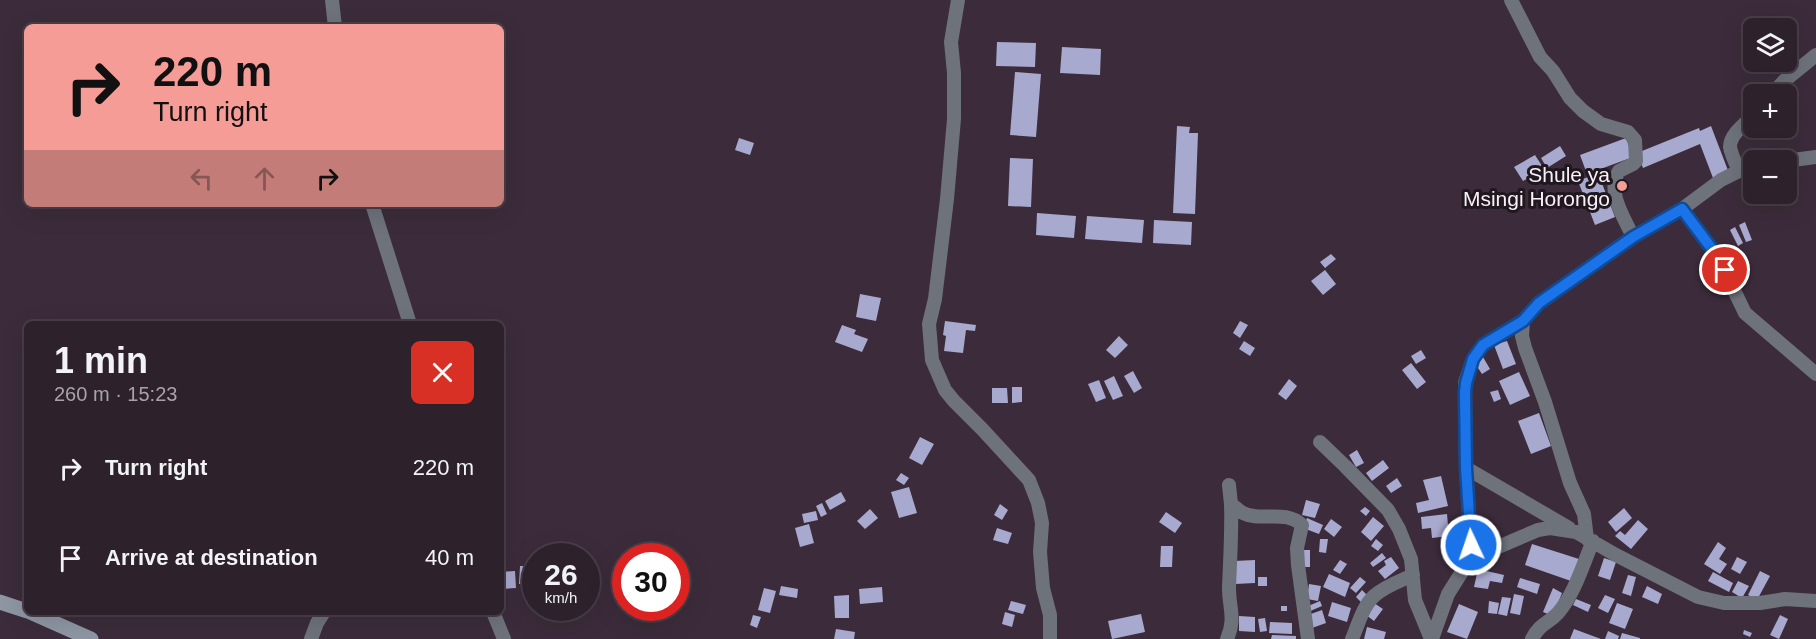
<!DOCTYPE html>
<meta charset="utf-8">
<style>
:root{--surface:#2d212c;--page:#352934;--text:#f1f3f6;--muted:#a7a3a9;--line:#483e48}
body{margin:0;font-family:Arial,sans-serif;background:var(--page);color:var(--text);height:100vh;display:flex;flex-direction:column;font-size:22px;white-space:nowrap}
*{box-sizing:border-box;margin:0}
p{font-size:20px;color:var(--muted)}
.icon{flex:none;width:33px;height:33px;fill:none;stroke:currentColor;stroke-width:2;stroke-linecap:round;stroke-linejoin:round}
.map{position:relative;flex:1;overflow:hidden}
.sheet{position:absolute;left:24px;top:321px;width:480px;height:294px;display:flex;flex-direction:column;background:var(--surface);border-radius:9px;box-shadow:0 6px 24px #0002,0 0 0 2px var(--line)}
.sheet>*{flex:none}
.top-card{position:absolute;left:24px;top:24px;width:480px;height:183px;border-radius:9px;box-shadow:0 6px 24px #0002,0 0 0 2px var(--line);background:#f59c96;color:#111;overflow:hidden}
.buttons{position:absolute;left:1743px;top:18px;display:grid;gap:12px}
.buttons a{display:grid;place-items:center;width:54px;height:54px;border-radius:9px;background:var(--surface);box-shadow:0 6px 24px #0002,0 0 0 2px var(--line);font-size:30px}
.speed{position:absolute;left:522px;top:543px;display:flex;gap:12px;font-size:30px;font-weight:700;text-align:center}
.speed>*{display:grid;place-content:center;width:78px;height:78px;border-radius:50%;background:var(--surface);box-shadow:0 6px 24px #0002,0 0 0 2px var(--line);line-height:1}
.speed small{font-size:15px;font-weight:400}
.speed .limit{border:9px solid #d22;background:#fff;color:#111}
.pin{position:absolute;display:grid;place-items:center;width:51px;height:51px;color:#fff;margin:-26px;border:3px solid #fff;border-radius:50%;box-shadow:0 2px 6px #0007}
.me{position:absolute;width:66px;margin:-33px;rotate:357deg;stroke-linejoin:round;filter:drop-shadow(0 0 4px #0008)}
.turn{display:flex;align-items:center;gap:21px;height:126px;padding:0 30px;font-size:27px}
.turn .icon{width:78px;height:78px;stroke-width:2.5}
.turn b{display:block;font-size:42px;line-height:51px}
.lanes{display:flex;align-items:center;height:57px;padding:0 30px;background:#0003;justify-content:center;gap:30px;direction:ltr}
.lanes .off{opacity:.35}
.round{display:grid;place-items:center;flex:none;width:63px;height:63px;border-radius:9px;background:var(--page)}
.headline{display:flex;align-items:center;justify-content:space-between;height:102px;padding:0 30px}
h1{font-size:36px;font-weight:600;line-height:45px}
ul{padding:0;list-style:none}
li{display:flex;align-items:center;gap:18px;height:90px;padding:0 30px}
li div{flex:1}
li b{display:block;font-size:22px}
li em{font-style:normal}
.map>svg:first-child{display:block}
.building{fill:#a8a9ce}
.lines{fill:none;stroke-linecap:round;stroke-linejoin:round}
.street{stroke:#6d727b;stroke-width:14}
.secondary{stroke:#8e96a4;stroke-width:15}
.route-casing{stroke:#114b97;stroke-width:15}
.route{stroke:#1a73e8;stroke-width:10}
.poi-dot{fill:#f59c96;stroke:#1f181e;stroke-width:2}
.labels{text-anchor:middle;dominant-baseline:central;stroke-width:6;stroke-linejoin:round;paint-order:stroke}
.poi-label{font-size:21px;fill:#faeff9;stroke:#1f181e;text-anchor:end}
</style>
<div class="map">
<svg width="1816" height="639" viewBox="0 0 1816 639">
<rect width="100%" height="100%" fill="#3c2c3b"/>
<!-- building -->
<path class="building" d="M997 42 1036 43 1035 67 996 66Z
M1062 47 1101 49 1100 75 1060 73Z
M1015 72 1041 74 1036 137 1010 135Z
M1177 126 1190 127 1189 133H1198L1195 214 1173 213Z
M1711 126 1729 173 1713 178 1700 144 1643 168 1637 153 1699 128 1700 131Z
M739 138 754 143 750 155 735 150Z
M1626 138 1633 157 1587 174 1580 155Z
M1560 146 1566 156 1547 168 1541 158Z
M1535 155 1544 169 1523 181 1514 167Z
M1010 158 1033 159 1031 207 1008 206Z
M1598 173 1615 217 1595 225 1578 181Z
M1037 213 1076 216 1074 238 1036 235Z
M1087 216 1144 220 1142 243 1085 239Z
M1154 220 1192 222 1191 245 1153 243Z
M1745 222 1752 240 1746 242 1739 225Z
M1735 227 1743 243 1738 246 1730 230Z
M1331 254 1336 259 1325 268 1320 262Z
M1325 270 1336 284 1323 295 1311 281Z
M860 294 881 298 876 321 856 317Z
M945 321 976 325 975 331 966 330 963 353 944 351 946 336 943 335Z
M1240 321 1248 325 1240 338 1233 333Z
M842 325 856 330 854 334 868 339 862 352 835 342Z
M1119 336 1128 345 1115 358 1106 350Z
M1244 341 1255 348 1250 356 1239 349Z
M1507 341 1516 364 1503 369 1494 345Z
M1421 350 1426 358 1416 364 1411 356Z
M1483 357 1490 369 1482 374 1474 362Z
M1411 363 1426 382 1417 389 1402 370Z
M1133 371 1142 388 1134 393 1124 376Z
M1519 372 1530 396 1510 405 1499 381Z
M1114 376 1123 396 1113 400 1104 381Z
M1289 379 1297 386 1286 400 1278 394Z
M1099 380 1106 398 1096 402 1088 384Z
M1012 387H1022V402L1012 403Z
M992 388H1007L1008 403H992Z
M1498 390 1501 399 1494 402 1490 392Z
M1539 413 1551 446 1531 454 1518 421Z
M920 437 934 444 922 465 909 458Z
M1357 450 1364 463 1356 467 1349 455Z
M1383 460 1389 468 1372 481 1366 473Z
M901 473 909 478 904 485 896 480Z
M1441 476 1448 506 1418 513 1416 503 1429 500 1423 480Z
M1397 478 1402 486 1391 493 1386 486Z
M909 487 917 513 899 518 891 492Z
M841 492 846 501 830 510 825 501Z
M1306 500 1320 504 1315 518 1302 515Z
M822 503 827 514 821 517 816 506Z
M1000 504 1008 510 1002 520 994 515Z
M1365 507 1370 511 1366 516 1360 511Z
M1624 508 1632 518 1616 532 1608 522Z
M870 509 878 518 865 529 857 521Z
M816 511 818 520 804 523 802 514Z
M1166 512 1182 523 1175 533 1159 522Z
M1447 514 1449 536 1432 538 1431 528 1422 529 1421 517Z
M1373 517 1384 526 1371 541 1361 532Z
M1307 518 1323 525 1319 534 1303 528Z
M1331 519 1342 527 1334 537 1324 529Z
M1638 520 1648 529 1631 549 1615 536 1620 531 1625 535Z
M809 524 814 543 800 547 795 528Z
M997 528 1012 533 1008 544 993 540Z
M1320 539H1328L1326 553 1319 552Z
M1376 539 1383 545 1378 551 1371 546Z
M1718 542 1726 548 1719 559 1727 564 1720 574 1704 564Z
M1532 544 1579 559 1571 581 1525 565Z
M1161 546H1173L1172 567H1160Z
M1299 550H1310V567H1298Z
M1382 553 1386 558 1373 567 1370 563Z
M1391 557 1399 568 1385 579 1378 571 1386 565 1384 561Z
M1737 557 1747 562 1740 574 1731 569Z
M1604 558 1616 562 1610 580 1598 576Z
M1255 560V583L1235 584 1234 561Z
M1340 560 1347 564 1340 574 1333 570Z
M520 566H534L536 584H519Z
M1478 569 1504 575 1502 583 1490 581 1488 589 1474 587Z
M515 571 516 588 501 589V572Z
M1760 571 1770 576 1757 600 1748 595Z
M1713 572 1733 583 1729 592 1708 581Z
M1329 574 1350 583 1345 597 1323 587Z
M1628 575 1636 577 1631 596 1622 593Z
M1258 577H1267V586H1258Z
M1360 577 1366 582 1356 593 1350 588Z
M1520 578 1540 584 1537 594 1517 587Z
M1738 581 1749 586 1742 598 1732 592Z
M1309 584 1321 586 1318 601 1307 599Z
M781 586 798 589 797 598 779 595Z
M1647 586 1662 594 1658 604 1642 597Z
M882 587 883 602 860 604 859 589Z
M764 588 776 591 770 613 758 610Z
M1553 588 1562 593 1553 616 1543 612Z
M1362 590 1368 596 1362 603 1356 597Z
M1514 594 1524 596 1520 615 1510 613Z
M849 595V618H835L834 596Z
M1605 595 1615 599 1608 613 1598 608Z
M1502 597 1511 598 1507 616 1498 614Z
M1576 599 1591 605 1588 612 1573 605Z
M1011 601 1026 605 1023 614 1008 610Z
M1320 601 1322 606 1308 612 1306 607Z
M1489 601 1499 603 1497 614 1488 613Z
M1332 602 1351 608 1347 622 1328 616Z
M1374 603 1383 609 1374 621 1366 615Z
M1617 603 1633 609 1625 629 1609 623Z
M1459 604 1478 612 1467 639 1447 632Z
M1281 606H1287V611H1281Z
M1322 610 1326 623 1312 628 1308 615Z
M1005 612 1015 615 1012 627 1002 624Z
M1141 614 1145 632 1112 639 1108 621Z
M753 615 761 617 757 628 750 625Z
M1780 615 1788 619 1779 639 1770 635Z
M1239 616 1255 617V632L1239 631Z
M1265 618 1267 631 1260 632 1258 619Z
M1270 622 1292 623V634L1269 633Z
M1367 627 1386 632 1384 639H1364Z
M836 629 855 632 854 639H834Z
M1574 629 1601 639H1570Z
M1744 630 1752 633 1750 637 1743 634Z
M1608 631 1619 636 1618 639H1605Z
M1622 633 1640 638V639H1620Z
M1272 635 1296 636V639H1271Z"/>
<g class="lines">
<!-- street -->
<path class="street" d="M332 0 335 27
M958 0 951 42 954 73V119L947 199 935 299 929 324 932 360 945 390 954 401 983 430 1029 480 1038 503 1042 523 1040 552 1043 588 1050 615V639
M1511 0 1540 57 1553 71 1570 98 1583 111 1601 124 1628 132 1635 140 1636 161 1633 164 1619 171C1606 192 1624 217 1633 237
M1772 94 1784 81 1816 55
M1786 161 1816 157
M1739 171C1736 164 1731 154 1730 147 1730 134 1746 123 1754 115
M372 204 410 324
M1682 209 1718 257 1745 313 1816 374
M1523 321 1522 336 1525 348 1545 402 1570 483 1584 514 1587 539
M1320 442 1345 466 1388 510 1399 529 1411 559 1415 600 1431 639
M1466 468 1569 528
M1229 485 1231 504C1235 507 1239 511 1243 513 1260 522 1285 509 1302 525L1297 548 1298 565 1308 639
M1470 559 1538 530 1550 528 1576 532 1616 555 1698 597 1724 603H1760L1785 599 1816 601
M493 612 504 639
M311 639 317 623 324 612
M1227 639C1236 619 1229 608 1229 588 1230 560 1232 532 1231 504
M1352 639C1358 625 1363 606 1374 596 1385 586 1400 581 1413 575
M1432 639 1448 594 1470 559 1471 545 1466 468 1465 392V383L1473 359 1483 345 1523 321 1539 303 1633 237 1682 209 1721 180 1739 171 1754 168
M1532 639C1540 623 1548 624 1558 613 1575 593 1583 564 1593 541"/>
<!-- secondary -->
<path class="secondary" d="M0 602 27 611
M30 612 91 639"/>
</g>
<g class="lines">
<defs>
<path id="route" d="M1471 545 1466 468 1465 392 1466 383 1473 359 1483 345 1523 321 1539 303 1633 237 1682 209 1718 257 1725 270"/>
</defs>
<!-- route casing -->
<use href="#route" class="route-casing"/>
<!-- route -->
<use href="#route" class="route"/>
</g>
<!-- markers -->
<circle class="poi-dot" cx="1622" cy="186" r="6"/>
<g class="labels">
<!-- poi labels -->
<g class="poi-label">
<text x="1610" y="174">Shule ya<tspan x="1610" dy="24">Msingi Horongo</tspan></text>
</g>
</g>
</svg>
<div class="buttons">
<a><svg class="icon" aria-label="layers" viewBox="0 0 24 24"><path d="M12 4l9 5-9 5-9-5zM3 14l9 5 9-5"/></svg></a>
<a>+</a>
<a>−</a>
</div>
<div class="speed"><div>26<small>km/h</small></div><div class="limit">30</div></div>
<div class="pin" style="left:1725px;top:270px;background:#d93025"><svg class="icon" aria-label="arrive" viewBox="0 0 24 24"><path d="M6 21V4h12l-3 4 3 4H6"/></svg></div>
<svg class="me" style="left:1471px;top:545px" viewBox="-20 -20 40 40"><circle r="17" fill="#1a73e8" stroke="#fff" stroke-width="3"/><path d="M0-11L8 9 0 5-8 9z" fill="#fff"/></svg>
<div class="top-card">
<div class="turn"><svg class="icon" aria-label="right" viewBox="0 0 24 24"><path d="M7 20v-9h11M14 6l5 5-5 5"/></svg><div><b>220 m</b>Turn right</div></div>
<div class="lanes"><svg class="icon off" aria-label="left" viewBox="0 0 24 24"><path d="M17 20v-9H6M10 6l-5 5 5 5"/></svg><svg class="icon off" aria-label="ahead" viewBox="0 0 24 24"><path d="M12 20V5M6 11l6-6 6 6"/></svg><svg class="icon" aria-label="right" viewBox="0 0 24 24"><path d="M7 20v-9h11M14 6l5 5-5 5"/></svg></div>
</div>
<section class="sheet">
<div class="headline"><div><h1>1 min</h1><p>260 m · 15:23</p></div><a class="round" style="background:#d93025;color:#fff"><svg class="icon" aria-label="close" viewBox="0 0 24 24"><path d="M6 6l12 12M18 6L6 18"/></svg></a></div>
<ul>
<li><svg class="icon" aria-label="right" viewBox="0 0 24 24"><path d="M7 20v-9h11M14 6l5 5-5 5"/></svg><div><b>Turn right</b></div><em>220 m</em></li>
<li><svg class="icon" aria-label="arrive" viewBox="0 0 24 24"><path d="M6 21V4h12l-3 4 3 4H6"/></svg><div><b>Arrive at destination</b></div><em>40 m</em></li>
</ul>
</section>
</div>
